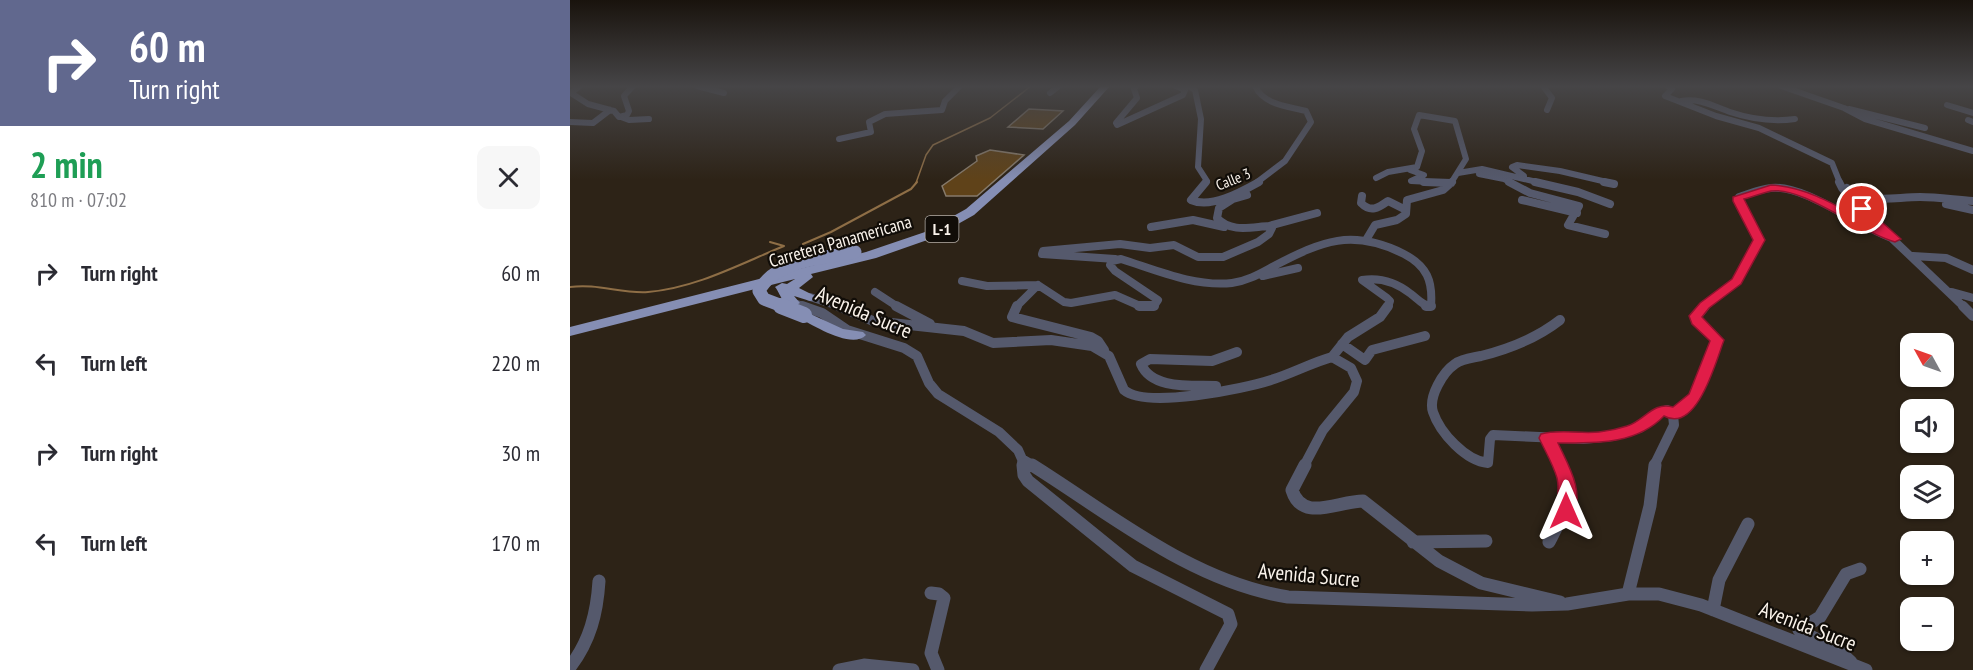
<!DOCTYPE html>
<meta charset="utf-8">
<style>
:root{--surface:#fff;--page:#f7f7f7;--text:#2b2b33;--muted:#7c7c81}
body{margin:0;font-family:"PT Sans Narrow",sans-serif;background:var(--page);color:var(--text);height:100vh;display:flex;flex-direction:column;font-size:22px;white-space:nowrap}
*{box-sizing:border-box;margin:0}
p{font-size:20px;color:var(--muted)}
.icon{flex:none;width:33px;height:33px;fill:none;stroke:currentColor;stroke-width:2;stroke-linecap:round;stroke-linejoin:round}
.map{position:relative;flex:1;overflow:hidden}
.panel{display:flex;flex-direction:column;background:var(--surface);width:570px}
.panel>*{flex:none}
.banner{background:#61688e;color:#fff;overflow:hidden}
.needle{width:39px;rotate:310deg}
.controls{position:absolute;left:1330px;top:333px;display:grid;gap:12px}
.controls a{display:grid;place-items:center;width:54px;height:54px;border-radius:12px;background:var(--surface);box-shadow:0 2px 4px #0004;font-size:30px}
.pin{position:absolute;display:grid;place-items:center;width:51px;height:51px;color:#fff;margin:-26px;border:3px solid #fff;border-radius:50%;box-shadow:0 2px 6px #0007}
.me{position:absolute;width:66px;margin:-33px;rotate:0deg;stroke-linejoin:round;filter:drop-shadow(0 0 4px #0008)}
.turn{display:flex;align-items:center;gap:21px;height:126px;padding:0 30px;font-size:27px}
.turn .icon{width:78px;height:78px;stroke-width:2.5}
.turn b{display:block;font-size:42px;line-height:51px}
.round{display:grid;place-items:center;flex:none;width:63px;height:63px;border-radius:12px;background:var(--page)}
.head{display:flex;align-items:center;justify-content:space-between;height:102px;padding:0 30px}
h1{font-size:36px;font-weight:700;line-height:45px;color:#1e9e55}
ul{padding:0;list-style:none}
li{display:flex;align-items:center;gap:18px;height:90px;padding:0 30px}
li div{flex:1}
li b{display:block;font-size:22px}
li em{font-style:normal}
main{display:flex;flex:1;min-height:0}
.map>svg:first-child{display:block}
.lines{fill:none;stroke-linecap:round;stroke-linejoin:round}
.stream-far1{stroke:#8e6e46;stroke-width:1.5}
.stream{stroke:#8e6e46;stroke-width:2}
.building{fill:#5f4219;stroke:#867a6b;stroke-width:1.5}
.street-far3{stroke:#55596c;stroke-width:6}
.street-far2{stroke:#55596c;stroke-width:8}
.street-far1{stroke:#55596c;stroke-width:10}
.street{stroke:#55596c;stroke-width:13}
.primary{fill:#858eb4;fill-rule:evenodd}
.primary-bridge-far1{stroke:#858eb4;stroke-width:13}
.primary-bridge{stroke:#858eb4;stroke-width:16}
.route{fill:#e11d48;stroke:#92132f;stroke-width:1.5}
.labels{text-anchor:middle;dominant-baseline:central;stroke-width:4.5;stroke-linejoin:round;paint-order:stroke}
.far-street-label{font-size:15px;fill:#fbf4ec;stroke:#110d08}
.shield{fill:#110d08;stroke:#b5afa8;stroke-width:1.5}
.shield-label{font-size:16px;font-weight:bold;fill:#fbf4ec}
.street-label{font-size:18px;fill:#fbf4ec;stroke:#110d08}
.near-street-label{font-size:21px;fill:#fbf4ec;stroke:#110d08}
</style>
<main>
<section class="panel">
<div class="banner">
<div class="turn"><svg class="icon" aria-label="right" viewBox="0 0 24 24"><path d="M7 20v-9h11M14 6l5 5-5 5"/></svg><div><b>60 m</b>Turn right</div></div>
</div>
<div class="head"><div><h1>2 min</h1><p>810 m · 07:02</p></div><a class="round"><svg class="icon" aria-label="close" viewBox="0 0 24 24"><path d="M6 6l12 12M18 6L6 18"/></svg></a></div>
<ul>
<li><svg class="icon" aria-label="right" viewBox="0 0 24 24"><path d="M7 20v-9h11M14 6l5 5-5 5"/></svg><div><b>Turn right</b></div><em>60 m</em></li>
<li><svg class="icon" aria-label="left" viewBox="0 0 24 24"><path d="M17 20v-9H6M10 6l-5 5 5 5"/></svg><div><b>Turn left</b></div><em>220 m</em></li>
<li><svg class="icon" aria-label="right" viewBox="0 0 24 24"><path d="M7 20v-9h11M14 6l5 5-5 5"/></svg><div><b>Turn right</b></div><em>30 m</em></li>
<li><svg class="icon" aria-label="left" viewBox="0 0 24 24"><path d="M17 20v-9H6M10 6l-5 5 5 5"/></svg><div><b>Turn left</b></div><em>170 m</em></li>
</ul>
</section>
<div class="map">
<svg width="1403" height="670" viewBox="0 0 1403 670">
<rect width="100%" height="100%" fill="#2d2317"/>
<g class="lines">
<!-- stream-far1 -->
<path class="stream-far1" d="M346 183 356 155 363 145 420 118 461 86"/>
<!-- stream -->
<path class="stream" d="M233 244 261 232 341 189 347 182
M0 287C27 283 52 294 78 292 126 288 170 264 214 246L200 242"/>
</g>
<!-- building -->
<path class="building" d="M459 109 493 111 473 129 438 127Z
M420 150 454 155 407 196H376L372 186 407 161 406 156Z"/>
<g class="lines">
<!-- street-far3 -->
<path class="street-far3" d="M10 86 1 93 18 104 44 111 49 117 57 115 59 111 54 96 63 86
M127 86 154 93
M566 86 564 89 567 98 546 123 547 125 613 95 615 90 606 86
M618 86 625 90 631 119 628 167 637 181 635 183
M685 86C694 105 717 106 736 111L741 122 715 161 686 183
M973 86 982 98 977 110
M1098 86 1102 89 1095 96 1146 116 1189 128 1262 163 1270 183
M1211 86 1274 108 1295 119 1403 151
M480 93 489 86
M1111 101C1130 98 1143 106 1160 112 1181 119 1203 122 1225 119
M1377 105 1403 113
M1279 109 1355 128
M51 117 59 120 79 119
M1398 120 1403 122
M0 122 23 123 40 110
M269 139 301 132 299 122 315 114 372 110 375 101 390 86
M840 170 854 175 841 181 881 183
M888 173 912 169 954 179V176L942 167 947 165 990 171 1041 183
M909 174 934 179 942 183
M806 178 818 172 847 167 852 151 844 129 849 115 885 121 896 159 881 183
M954 179 971 183"/>
<!-- street-far2 -->
<path class="street-far2" d="M636 182 621 200C641 209 671 192 689 182
M854 182 881 183
M939 182 960 193 1009 206 998 225 1035 234
M965 182 1008 192 1040 204
M1034 182 1044 184
M1269 182 1272 188 1291 209 1394 307
M1277 188C1301 205 1323 197 1350 197 1368 197 1386 200 1403 201
M792 196 791 203C801 213 808 208 818 201L836 210
M952 200 1007 213
M1376 204 1403 210
M699 226 747 213
M581 227 623 220 654 227
M796 240 805 225 827 220 836 214 837 200 873 190 882 182
M1343 256 1376 258 1403 270
M545 259 472 254 473 251 550 244 580 248 604 245 628 257H653L688 242 699 234 702 228 699 226C681 227 661 233 647 218L649 208 663 199 677 195
M693 276 728 268
M392 281 417 286 468 285 494 302 501 303 545 295 570 306H584L588 300 545 271 540 265 542 261 551 259C586 270 624 287 662 283 678 281 691 273 704 266 752 241 782 228 834 254 857 266 863 281 861 306 853 306 848 299 841 294 826 282 811 277 792 280L817 298 820 301 818 307
M305 292 328 307
M1382 292 1403 298
M240 297 271 307
M227 304 236 307
M446 307 468 285
M1134 307 1167 281 1189 241 1168 201 1169 197C1179 194 1190 189 1201 188 1235 184 1290 228 1325 239"/>
<!-- street-far1 -->
<path class="street-far1" d="M232 306 252 313 277 330 334 348 347 356 359 383 368 394 429 432 448 450 452 459 464 466
M268 306 303 321 394 331 423 343 481 340 522 346 539 356 554 390C576 409 672 389 701 380 721 374 741 363 762 357L781 368 787 381 784 392 753 430 734 466
M326 306 360 324
M447 306 442 317 521 337 528 341 534 350
M569 306H584
M856 306H861
M1393 306 1403 316
M990 320C967 338 939 349 911 356 902 358 893 358 885 364 873 372 858 397 863 412 870 433 896 461 918 463L920 439 923 435 1013 439 1043 436 1070 428 1088 413 1097 410 1103 415 1104 425 1084 466
M772 344 795 360 802 350 855 336
M762 357 778 337 810 317 818 306
M646 386C622 385 582 390 571 364L580 359 642 361 667 352
M1103 415 1127 394 1147 340 1126 321V317L1135 306
M977 438 990 466
M452 459 453 466"/>
<!-- street -->
<path class="street" d="M453 465 454 475 458 481 563 566 658 614 661 624 636 670
M462 465C542 515 622 582 718 597L962 605 997 604 1058 594H1089L1131 605 1296 670
M735 465 722 490C732 523 768 501 793 501L869 561 911 583 990 602
M843 542 916 541
M979 542C994 513 1004 497 989 465
M361 593 369 594 374 598 361 653 368 670
M1058 594 1080 506 1085 465
M1143 610 1149 580 1178 524
M1281 662 1269 651 1229 630 1250 617 1276 574 1290 569
M0 667C20 641 27 613 29 581
M269 670 294 665 343 670"/>
<!-- primary -->
<path class="primary" d="M531 86H540L505 125 404 215 363 238 306 258 241 274 243 277 229 288 247 297 245 300 240 301 224 296 230 303 223 307C211 304 211 294 205 287L212 283 217 284 225 279 0 336V327L296 252 355 232 396 209 499 121Z
M234 311 273 329 293 332 296 335C282 350 243 325 229 318L227 315Z"/>
<!-- primary-bridge-far1 -->
<path class="primary-bridge-far1" d="M215 307 194 299 189 291C205 260 254 258 285 252"/>
<!-- primary-bridge -->
<path class="primary-bridge" d="M211 306 234 315"/>
</g>
<!-- sky -->
<linearGradient id="sky" x2="0" y2="1"><stop stop-color="#19130d"/><stop offset="0.48" stop-color="#464547"/><stop offset="1" stop-color="#464547" stop-opacity="0"/></linearGradient>
<rect width="1403" height="180" fill="url(#sky)"/>
<!-- route -->
<path class="route" d="M1201 185C1239 187 1272 209 1304 226L1286 209 1288 207H1295L1331 239 1325 242C1290 233 1233 186 1201 191 1192 193 1182 197 1174 199L1195 240 1171 284 1139 308 1132 317 1154 340C1146 361 1127 434 1094 416 1066 445 1025 443 988 443 998 465 1015 492 1003 516L996 518 990 516C985 506 990 490 987 478 983 464 975 451 969 438L971 434C989 429 1010 434 1029 432 1038 431 1048 429 1057 426 1074 421 1083 401 1103 407L1119 394 1140 341 1122 324 1119 316 1130 303 1162 279 1183 240 1163 201V197Z"/>
<g class="labels">
<!-- far-street labels -->
<g class="far-street-label">
<text transform="translate(663 179) rotate(-22)">Calle 3</text>
</g>
<!-- shield labels -->
<rect class="shield" x="355.5" y="216" width="33" height="26" rx="4.5"/>
<g class="shield-label">
<text x="372" y="229">L-1</text>
</g>
<!-- street labels -->
<g class="street-label">
<text transform="translate(270 241) rotate(-16)">Carretera Panamericana</text>
</g>
<!-- near-street labels -->
<g class="near-street-label">
<text transform="translate(294 312) rotate(23)">Avenida Sucre</text>
<text transform="translate(739 575) rotate(5)">Avenida Sucre</text>
<text transform="translate(1238 626) rotate(21)">Avenida Sucre</text>
</g>
</g>
</svg>
<div class="controls">
<a><svg class="needle" viewBox="-14 -14 28 28"><path d="M0-13l5 13h-10z" fill="#e53935"/><path d="M0 13l5-13h-10z" fill="#7c7c81"/></svg></a>
<a><svg class="icon" aria-label="sound" viewBox="0 0 24 24"><path d="M4 9h4l5-4v14l-5-4H4zM17 9q2 3 0 6"/></svg></a>
<a><svg class="icon" aria-label="layers" viewBox="0 0 24 24"><path d="M12 4l9 5-9 5-9-5zM3 14l9 5 9-5"/></svg></a>
<a>+</a>
<a>−</a>
</div>
<div class="pin" style="left:1292px;top:209px;background:#d93025"><svg class="icon" aria-label="arrive" viewBox="0 0 24 24"><path d="M6 21V4h12l-3 4 3 4H6"/></svg></div>
<svg class="me" style="left:996px;top:511px" viewBox="-20 -20 40 40"><path d="M0-17L14 15 0 8-14 15z" fill="#e11d48" stroke="#fff" stroke-width="4"/></svg>
</div>
</main>
